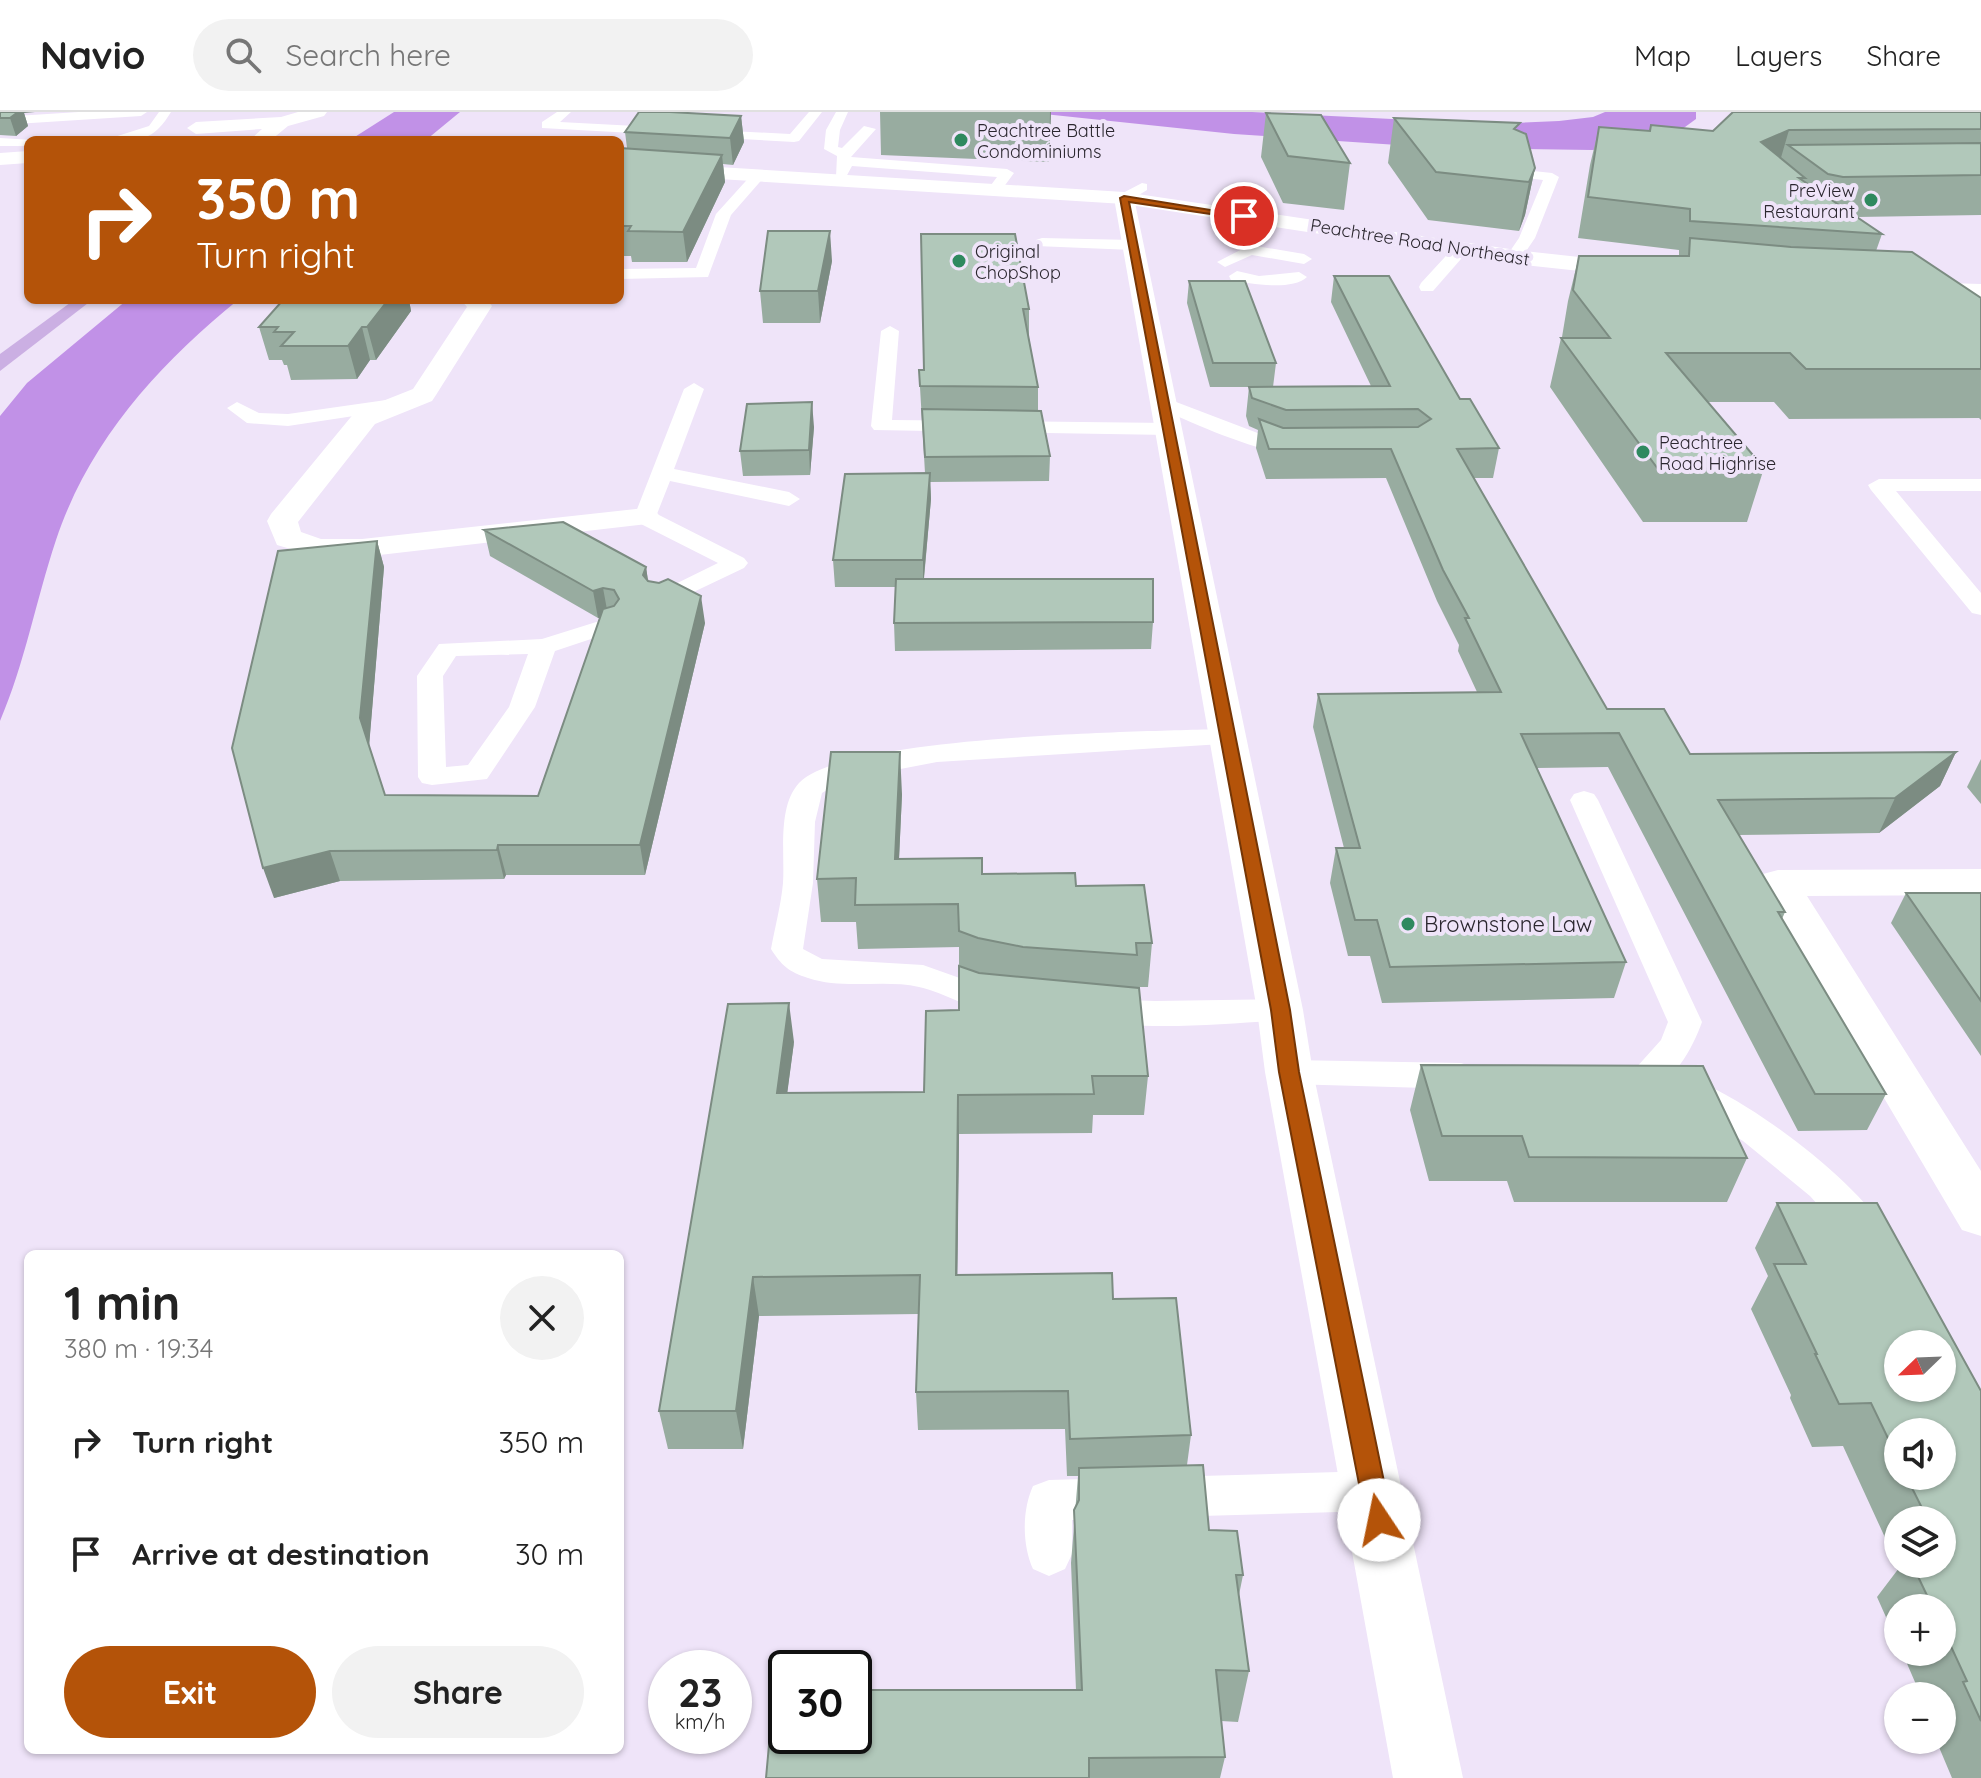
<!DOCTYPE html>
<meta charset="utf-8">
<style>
:root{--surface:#fff;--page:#f2f2f2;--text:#222;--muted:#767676;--line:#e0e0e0;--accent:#b45309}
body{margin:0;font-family:Quicksand,sans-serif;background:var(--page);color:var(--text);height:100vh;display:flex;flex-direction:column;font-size:30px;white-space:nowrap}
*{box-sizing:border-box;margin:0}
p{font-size:26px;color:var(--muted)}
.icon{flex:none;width:44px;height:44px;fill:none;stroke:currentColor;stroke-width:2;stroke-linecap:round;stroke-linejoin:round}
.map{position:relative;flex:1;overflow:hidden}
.sheet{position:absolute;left:24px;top:1138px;width:600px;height:504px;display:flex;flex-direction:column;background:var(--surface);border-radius:12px;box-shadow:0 2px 6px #0004}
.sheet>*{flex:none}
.banner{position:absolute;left:24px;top:24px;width:600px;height:168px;border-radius:12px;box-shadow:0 2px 6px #0004;background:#b45309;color:#fff;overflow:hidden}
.needle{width:52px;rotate:247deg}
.fabs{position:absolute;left:1884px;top:1218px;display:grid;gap:16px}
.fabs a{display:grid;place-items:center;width:72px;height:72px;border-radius:50%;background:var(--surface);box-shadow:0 2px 6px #0004;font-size:40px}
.speed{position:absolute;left:648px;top:1538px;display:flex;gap:16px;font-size:40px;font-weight:700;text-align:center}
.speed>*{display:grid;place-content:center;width:104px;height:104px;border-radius:50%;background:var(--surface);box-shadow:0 2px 6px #0004;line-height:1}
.speed small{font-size:20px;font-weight:400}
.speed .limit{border:4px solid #111;border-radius:12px;background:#fff;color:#111}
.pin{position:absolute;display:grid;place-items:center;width:68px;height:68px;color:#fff;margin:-34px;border:4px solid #fff;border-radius:50%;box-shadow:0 2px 8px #0007}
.me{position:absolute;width:88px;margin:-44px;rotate:349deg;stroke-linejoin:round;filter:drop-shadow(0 0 6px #0008)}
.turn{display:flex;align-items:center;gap:28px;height:168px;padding:0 40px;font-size:36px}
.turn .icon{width:104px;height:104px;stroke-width:2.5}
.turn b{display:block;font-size:56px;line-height:68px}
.round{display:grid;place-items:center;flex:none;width:84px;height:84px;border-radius:42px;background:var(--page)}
.head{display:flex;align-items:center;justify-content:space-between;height:136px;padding:0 40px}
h1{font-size:48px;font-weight:700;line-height:60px}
.action{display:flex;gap:16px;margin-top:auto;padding:16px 40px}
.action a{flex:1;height:92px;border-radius:48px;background:var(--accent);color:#fff;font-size:32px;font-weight:700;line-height:92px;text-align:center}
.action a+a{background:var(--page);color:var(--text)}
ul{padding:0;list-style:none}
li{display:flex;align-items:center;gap:24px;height:112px;padding:0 40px}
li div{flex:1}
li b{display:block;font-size:30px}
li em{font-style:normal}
header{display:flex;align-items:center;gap:48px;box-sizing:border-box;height:112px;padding:0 40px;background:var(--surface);border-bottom:2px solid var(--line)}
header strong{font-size:38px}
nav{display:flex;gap:44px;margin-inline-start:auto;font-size:28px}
.search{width:560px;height:72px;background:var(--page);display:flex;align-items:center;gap:20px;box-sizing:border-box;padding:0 28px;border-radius:44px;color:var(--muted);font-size:30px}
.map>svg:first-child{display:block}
.green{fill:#cbafe3}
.water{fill:#c191e7}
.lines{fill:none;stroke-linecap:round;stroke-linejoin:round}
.lane{fill:#fff;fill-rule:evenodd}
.street{fill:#fff;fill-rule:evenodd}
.highway{fill:#fff;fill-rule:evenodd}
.wall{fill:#98aca0;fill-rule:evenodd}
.shaded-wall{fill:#7c8c82}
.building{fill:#b1c8ba;stroke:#7c8c82;stroke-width:2;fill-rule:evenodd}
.route{fill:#b45309;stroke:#753606;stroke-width:2}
.poi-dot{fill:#2f895f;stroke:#efe4f9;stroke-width:3}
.labels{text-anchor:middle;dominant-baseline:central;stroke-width:8;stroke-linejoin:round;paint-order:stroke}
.far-poi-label{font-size:18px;fill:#2b272f;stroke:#efe4f9;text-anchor:start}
.far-street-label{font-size:18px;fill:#2b272f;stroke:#efe4f9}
.poi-label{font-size:22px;fill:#2b272f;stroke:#efe4f9;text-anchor:start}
</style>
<header>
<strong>Navio</strong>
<div class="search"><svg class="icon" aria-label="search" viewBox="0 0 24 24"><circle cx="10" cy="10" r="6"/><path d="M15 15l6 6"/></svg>Search here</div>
<nav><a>Map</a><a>Layers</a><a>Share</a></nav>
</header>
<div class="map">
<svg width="1981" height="1666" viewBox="0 0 1981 1666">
<rect width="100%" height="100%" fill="#efe4f9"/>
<!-- green -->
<path class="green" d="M74 188H92L0 259V242Z"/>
<!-- water -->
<path class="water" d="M394 0H460L426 28H350Z
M1025 0H1252L1494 12 1559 9 1593 5 1605 0H1696V7L1674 23 1627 35 1592 38 1443 36 1234 22Z
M127 188H238C158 253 89 329 56 428 36 488 25 551 0 609V304L27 271Z"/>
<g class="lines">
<!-- lane -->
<path class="lane" d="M79 0H147L141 4 0 13V5Z
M159 0H171C152 31 140 28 105 28L149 14Z
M557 0H571L560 10 790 22 809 0H822L799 29 794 30 542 16V10Z
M836 0H848L840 18 838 35 842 36 864 14 876 17 851 45 1007 57 1014 61 1000 80 995 81 988 77 997 65 852 54 846 65H836L837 44 824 37 826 18Z
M0 26 33 28H28V34H0Z
M1515 57 1552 61 1559 65 1535 126 1520 148 1514 150 1506 145 1519 126 1543 68 1510 64 1508 61Z
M759 59 766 63 731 103 708 165 620 167V157L696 156 716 102 754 60Z
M1142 71 1147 72V78L1129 89H1119V83Z
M1042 126 1133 128 1141 133 1133 138 1036 134V128Z
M1462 131 1468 133V139L1433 179H1421L1419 175 1421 171 1456 133Z
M1250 133 1304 142 1312 147 1304 152 1252 143 1225 155 1217 150Z
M1237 159 1259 164 1299 160 1307 165C1292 179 1251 172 1231 168L1229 164Z
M890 214 899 219 892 308 1169 311 1179 317 1169 323 874 318 871 314 881 219Z
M694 271 704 277 674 357 789 380 800 387 789 394 670 369 657 402 744 446 748 451 744 456 662 495 653 493 650 488 653 483 718 451 637 410 634 405 684 277Z
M1163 285 1281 330 1299 329 1309 335C1289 358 1183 306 1156 295L1153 291Z
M393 287 400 289 403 293 400 297 288 314 247 311 227 296 237 290 259 301 288 302Z
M1879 367H1981V379H1896L1981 481V503L1972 501 1871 378 1868 373Z
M609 506 618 508 621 513 618 518 555 539 535 595 487 667 432 673 422 671 418 665 417 564 439 532 542 527ZM528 542 509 595 468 653 446 655 443 564 456 544Z
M1228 617 1238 619 1242 625 1238 631 937 650 843 668 822 681 815 710 813 771 803 837 822 847 923 853 985 875 1014 881 1019 889 1014 897C979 907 952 882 919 875 884 867 843 878 808 866 789 860 781 853 771 837 775 815 781 793 783 771 785 742 777 695 799 671 844 623 1152 619 1228 617Z
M1584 679 1594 682 1598 688 1702 910C1692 938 1667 986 1632 976L1626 967 1661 928 1668 910 1570 688 1574 682Z
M1099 887 1155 889 1280 887 1292 890 1297 898 1292 906 1280 909C1224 911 1140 921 1087 906L1082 898 1087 890Z
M1289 948 1461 951 1473 955 1478 964 1473 973 1461 977 1289 972 1277 969 1272 960 1277 951Z
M1690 967C1744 983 1861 1072 1887 1122L1882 1133 1868 1137 1854 1133 1810 1084 1743 1029 1678 989 1672 980 1678 971Z
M1373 1359 1389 1365 1395 1379 1389 1393 1373 1399 1165 1405 1149 1399 1143 1385 1149 1371 1165 1365Z
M1118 1366 1134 1372 1140 1386 1134 1400 1118 1406 1072 1408V1442L1065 1457 1049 1464 1033 1457C1022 1433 1022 1398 1033 1374L1049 1368Z"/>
<!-- street -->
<path class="street" d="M298 0H327L324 4 288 14 271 28H250L262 17 196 22 187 16 196 10 281 5Z
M1124 80 1134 86 1303 898 1313 960 1463 1666H1393L1265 960 1257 898 1114 86Z
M461 188H487L492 194 436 283 432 289 375 312 298 410 301 420 321 427H362L645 396 656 399 660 405 656 411 362 445H318L277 433 267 409 271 402 355 300 413 277 467 195Z
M1981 757V783L1807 784 1981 1059V1124L1962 1118 1757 771 1763 762 1778 758Z"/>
<!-- highway -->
<path class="highway" d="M28 39V51L0 53V41Z
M620 49 1124 80 1523 139 1636 151 1644 153 1647 158 1644 163 1636 165 1523 153 1124 92 620 61Z
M1912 170 1981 172V186L1904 182 1900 177 1904 172Z"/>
</g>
<!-- wall -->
<path class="wall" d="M0 0 24 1 28 14 16 24 0 23Z
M880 0H1051L1049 50 881 43Z
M1981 0V103L1857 105 1882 122 1876 139 1981 186V308L1979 306 1789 307 1774 290H1708L1764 356 1747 410H1643L1550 275 1561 226H1563L1562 225 1568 189 1579 144H1679V138L1578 126 1590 53 1599 15 1649 19 1651 13 1713 19Z
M1266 1 1350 51 1344 98 1283 91 1261 45Z
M741 4 744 30 733 53 723 52 725 70 687 150H632L631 144H620V36H627L625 20Z
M1394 6 1518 19 1535 56 1525 103 1519 119 1428 108 1388 51Z
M921 122 1029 197V226L1038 275V299L1050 344 1049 369 930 370 931 387 924 467 1153 510 1151 537 895 539 894 511 896 475H835L833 448 925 361 919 258H924Z
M832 149 820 211H763L760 179Z
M1334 164 1460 287 1499 336 1493 366H1474L1607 597 1690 642 1956 640 1940 674 1879 721 1738 723 1785 800 1782 807 1886 982 1867 1018 1798 1019 1608 655 1537 656 1626 850 1614 886 1382 891 1370 844H1348L1330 771 1336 736H1344L1313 615 1318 582 1477 580 1458 539 1459 533 1437 489 1386 366 1266 367 1256 336 1258 318 1249 314 1246 304 1249 275 1371 274 1331 190Z
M1189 169 1276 251 1273 275H1210L1187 191Z
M283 188H409L411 199 376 248H370L357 267 291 268 287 253H284L282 248H269L259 215Z
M814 315 810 363 743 364 740 339Z
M484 418 646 455 648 469 705 511 645 763H506L504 767 340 769 274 786 377 429 384 455 369 633 385 683 538 684 600 506H598L490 444Z
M1981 647V692L1967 675Z
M902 682 899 747 982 762 1076 774 1152 831 1148 875H1135V876L1148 964 1144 1003H1093L1092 1021 959 1022 957 1163 1113 1187 1191 1323 1187 1353 1209 1418 1243 1463 1239 1483 1249 1559 1238 1610 1221 1609 1225 1645 1220 1666H766L1076 1578 1071 1451 1078 1364H1067L1065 1317 918 1318 916 1280 919 1202 759 1204 743 1337H668L659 1299 794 930 787 981 924 980 959 898V835L858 837 856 810H821L817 767Z
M1906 781H1981V944L1891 811Z
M1421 953 1747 1046 1727 1090H1514L1507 1069H1429L1410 998Z
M1777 1091 1981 1279V1666H1952L1936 1628H1942V1584H1921L1902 1540H1942V1496H1898V1532L1877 1485 1899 1456 1843 1334 1812 1335 1790 1286 1791 1283 1751 1197 1768 1164 1755 1136ZM1898 1320 1942 1364H1898ZM1898 1408H1942V1452H1898Z"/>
<!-- shaded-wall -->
<path class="shaded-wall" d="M0 0H35L24 1 28 14 16 24 10 6Z
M1050 0H1051L1049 50Z
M741 4 744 30 733 53 730 26Z
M1789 18 1778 56 1761 30Z
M722 43 725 70 687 150 683 120Z
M1535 56 1525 103 1519 119 1529 70Z
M830 119 832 149 820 211 818 179Z
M388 188H409L411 199 376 248 367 215Z
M362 215 370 248 357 267 348 234Z
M812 290 814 315 810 363 809 338Z
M930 361 931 387 923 475V448Z
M377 429 384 455 369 635 360 606Z
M646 455 650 482 643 463Z
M603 476 608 503 598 506 593 479Z
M701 484 705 511 645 763 640 733Z
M900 640 902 682 897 790 895 747Z
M1956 640 1940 674 1879 721 1895 686Z
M498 733 506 763 504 767 497 738Z
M330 739 340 769 274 786 263 756Z
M789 891 794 930 782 1021 777 981Z
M958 983 959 1022 957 1202 956 1163Z
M753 1165 759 1204 743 1337 736 1299Z"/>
<!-- building -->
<path class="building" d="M0 0H18L10 6H0Z
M639 0H670L741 4 730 26 625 20Z
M1733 0H1981V17L1789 18 1761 30 1805 66H1799L1882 122 1690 109V97L1588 85 1599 15 1650 19 1651 13 1713 19Z
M1266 1 1321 3 1350 51 1288 44Z
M1394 6 1520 11 1514 17 1526 22 1535 56 1529 70 1436 60Z
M1981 31V63L1843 65 1828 62 1788 33Z
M620 36 722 43 683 120 628 119 631 114H620Z
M768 119H830L818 179H760Z
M921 122H1015L1029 197H1023L1038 275 920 274 919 258H924Z
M1690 126 1791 135 1912 140 1981 186V257H1806L1790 241H1666L1764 356 1658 357 1561 226H1610L1573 178 1579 144H1689Z
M1334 164H1389L1460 287H1470L1499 336 1457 337 1607 597H1664L1690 642 1956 640 1895 686 1718 688 1785 800H1778L1886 982H1815L1619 621 1521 622 1626 850 1390 855 1377 808H1355L1336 736H1360L1318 582 1501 580 1465 506H1469L1443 458 1391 337H1269L1259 307 1283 316 1418 315 1431 307 1418 297 1286 298 1252 286 1249 275 1390 274Z
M1189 169H1245L1276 251H1213Z
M283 188H388L367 215H362L348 234H281L294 220H274L278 215H259Z
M812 290 809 338 740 339 747 292Z
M922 297 1041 299 1050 344 925 345Z
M930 361 923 448H833L845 362Z
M563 410 646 455 643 463 648 469 659 471 668 467 701 484 640 733H498L497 738 330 739 263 756 232 636 278 439 377 429 360 606 385 683 538 684 603 497 614 494 619 487 614 478 603 476 593 479 484 418Z
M896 467H1153V510L894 511Z
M831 640H900L895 747 982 746V762L1075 761 1076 774 1144 773 1152 831H1136L1137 843 1023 835 978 826 959 819 958 792 855 793 856 766 817 767Z
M1906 781H1981V889Z
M959 854 979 861 1139 876 1148 964H1092L1094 982 958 983 956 1163 1112 1161 1113 1187 1176 1186 1191 1323 1070 1327 1068 1279 916 1280 920 1163 753 1165 736 1299H659L728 892 789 891 777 981 924 980 926 899 959 898Z
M1421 953 1703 954 1747 1046 1529 1045 1522 1024H1442Z
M1777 1091H1877L1981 1279V1609L1963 1570 1967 1569 1942 1515V1496H1933L1912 1452H1942V1444H1945L1942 1437V1408H1928L1906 1364H1942V1320H1898V1347L1871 1291 1839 1292 1815 1242H1817L1774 1152H1806ZM1898 1232H1942V1276H1898Z
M1203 1353 1209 1418 1237 1419 1243 1463H1236L1249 1559 1216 1558 1225 1645 1089 1646V1666H766L774 1578H786V1624H854V1578H1082L1074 1398 1079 1388V1356Z"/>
<!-- route -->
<path class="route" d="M1124 84 1248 104 1244 107 1129 90 1290 898 1299 960 1392 1408 1388 1416 1379 1420 1370 1416 1366 1408 1279 960 1271 898 1120 86Z"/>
<!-- markers -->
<g class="poi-dot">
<circle cx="961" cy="28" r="8"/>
<circle cx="1871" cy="88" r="8"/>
<circle cx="959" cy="149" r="8"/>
<circle cx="1643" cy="340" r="8"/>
<circle cx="1408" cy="812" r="8"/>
</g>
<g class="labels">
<!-- far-poi labels -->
<g class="far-poi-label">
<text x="977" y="18">Peachtree Battle<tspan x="977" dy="21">Condominiums</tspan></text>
<text x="1855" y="78" text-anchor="end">PreView<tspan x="1855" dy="21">Restaurant</tspan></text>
<text x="975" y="139">Original<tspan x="975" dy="21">ChopShop</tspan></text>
<text x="1659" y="330">Peachtree<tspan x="1659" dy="21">Road Highrise</tspan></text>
</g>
<!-- far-street labels -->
<g class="far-street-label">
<text transform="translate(1420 130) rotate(9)">Peachtree Road Northeast</text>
</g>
<!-- poi labels -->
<g class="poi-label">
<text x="1424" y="812">Brownstone Law</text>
</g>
</g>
</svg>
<div class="fabs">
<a><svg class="needle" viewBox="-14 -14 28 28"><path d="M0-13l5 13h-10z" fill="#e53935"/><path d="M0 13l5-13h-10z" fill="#767676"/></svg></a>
<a><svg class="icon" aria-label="sound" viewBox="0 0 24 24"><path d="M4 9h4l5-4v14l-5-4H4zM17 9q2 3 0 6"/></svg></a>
<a><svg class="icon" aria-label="layers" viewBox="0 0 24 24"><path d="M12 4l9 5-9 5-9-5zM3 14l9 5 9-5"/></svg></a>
<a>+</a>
<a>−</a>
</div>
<div class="speed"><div>23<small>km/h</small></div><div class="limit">30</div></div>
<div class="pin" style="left:1244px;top:104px;background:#d93025"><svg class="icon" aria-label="arrive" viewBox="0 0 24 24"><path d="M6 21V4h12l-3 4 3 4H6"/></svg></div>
<svg class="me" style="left:1379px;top:1408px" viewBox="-20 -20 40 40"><circle r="19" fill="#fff"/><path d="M0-13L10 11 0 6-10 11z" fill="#b45309"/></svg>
<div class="banner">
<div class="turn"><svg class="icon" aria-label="right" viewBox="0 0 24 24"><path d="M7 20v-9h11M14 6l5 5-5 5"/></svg><div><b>350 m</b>Turn right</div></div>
</div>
<section class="sheet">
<div class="head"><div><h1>1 min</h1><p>380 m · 19:34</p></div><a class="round"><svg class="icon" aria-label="close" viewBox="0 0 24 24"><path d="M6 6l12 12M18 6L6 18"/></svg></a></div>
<ul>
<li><svg class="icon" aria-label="right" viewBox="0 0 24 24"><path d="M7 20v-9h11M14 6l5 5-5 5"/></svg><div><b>Turn right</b></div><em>350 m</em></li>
<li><svg class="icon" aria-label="arrive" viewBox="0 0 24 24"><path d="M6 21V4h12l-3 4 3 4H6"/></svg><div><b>Arrive at destination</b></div><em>30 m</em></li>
</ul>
<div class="action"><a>Exit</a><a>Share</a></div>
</section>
</div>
